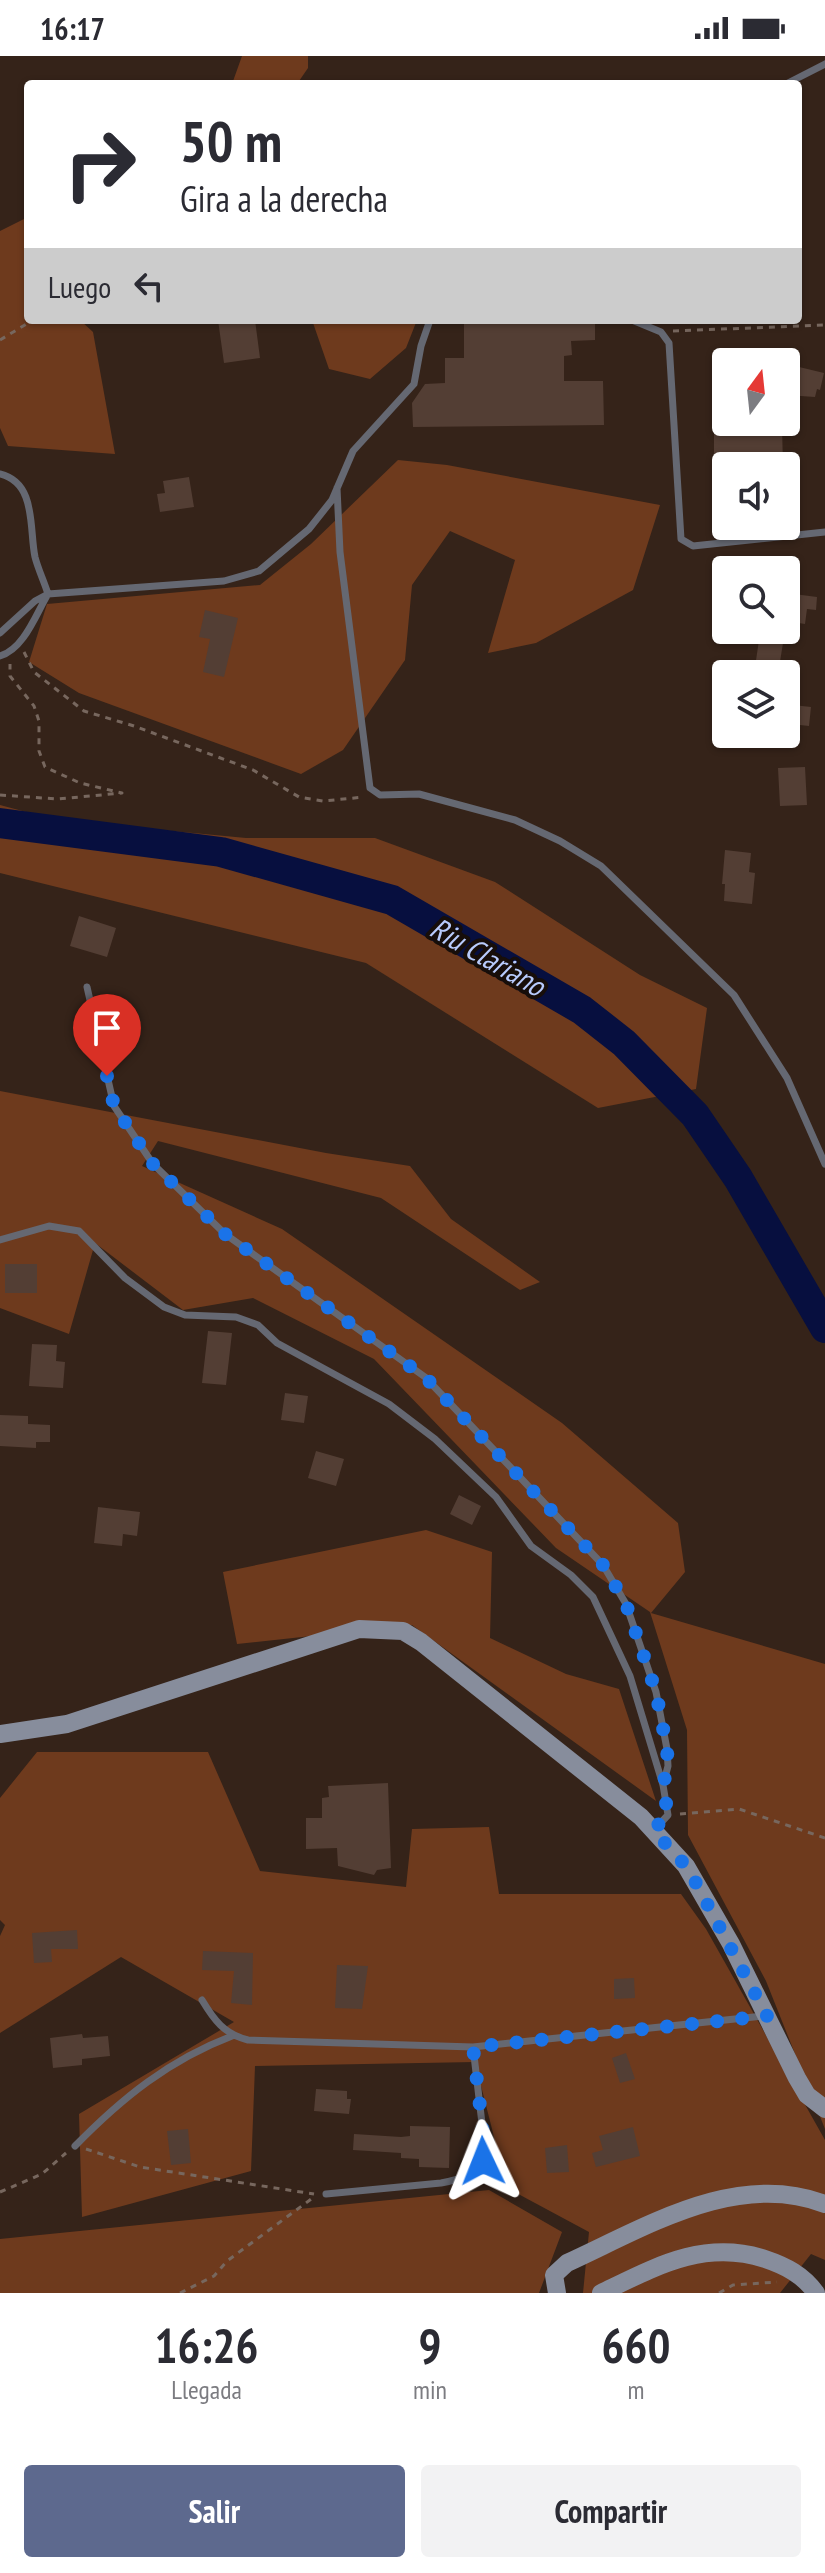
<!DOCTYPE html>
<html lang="es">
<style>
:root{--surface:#fff;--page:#f2f2f3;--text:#2b2b33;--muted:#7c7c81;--accent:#5d698e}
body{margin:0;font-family:"PT Sans Narrow",sans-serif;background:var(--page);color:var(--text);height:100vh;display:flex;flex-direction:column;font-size:30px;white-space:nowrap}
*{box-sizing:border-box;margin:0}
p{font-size:26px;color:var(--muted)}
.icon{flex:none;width:44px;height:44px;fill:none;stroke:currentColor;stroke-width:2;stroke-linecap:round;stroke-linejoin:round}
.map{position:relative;height:2237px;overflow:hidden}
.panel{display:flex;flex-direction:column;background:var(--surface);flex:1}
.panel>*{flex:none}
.banner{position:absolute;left:24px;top:24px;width:778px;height:244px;border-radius:8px;box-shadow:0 2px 6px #0004;background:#fff;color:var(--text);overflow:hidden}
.needle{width:52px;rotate:15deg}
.buttons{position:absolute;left:712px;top:292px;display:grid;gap:16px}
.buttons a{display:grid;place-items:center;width:88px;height:88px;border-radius:8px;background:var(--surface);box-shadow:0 2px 6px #0004;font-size:40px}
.pin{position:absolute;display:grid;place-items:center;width:68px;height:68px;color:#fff;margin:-82px -34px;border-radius:50% 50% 50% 0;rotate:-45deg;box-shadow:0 0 8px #0007}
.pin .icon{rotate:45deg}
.me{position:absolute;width:88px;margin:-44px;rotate:358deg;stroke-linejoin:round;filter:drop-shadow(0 0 6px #0008)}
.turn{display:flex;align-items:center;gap:28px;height:168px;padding:0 24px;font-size:36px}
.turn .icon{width:104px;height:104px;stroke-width:2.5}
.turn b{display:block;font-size:56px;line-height:68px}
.then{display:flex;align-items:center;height:76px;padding:0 24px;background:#0003;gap:16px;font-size:30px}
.eta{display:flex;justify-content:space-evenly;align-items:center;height:136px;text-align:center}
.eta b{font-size:48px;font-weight:800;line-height:56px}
.button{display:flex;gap:16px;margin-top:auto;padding:16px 24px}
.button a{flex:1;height:92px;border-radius:8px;background:var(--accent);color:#fff;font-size:32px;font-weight:800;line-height:92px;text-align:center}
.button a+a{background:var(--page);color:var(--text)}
.status{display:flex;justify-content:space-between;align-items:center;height:56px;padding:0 40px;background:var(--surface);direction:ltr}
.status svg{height:22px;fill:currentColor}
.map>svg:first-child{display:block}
.green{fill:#6e3a1d}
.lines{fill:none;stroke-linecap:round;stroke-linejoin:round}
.river{stroke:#070f3f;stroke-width:30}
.building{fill:#533e34}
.path{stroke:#77675e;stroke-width:3;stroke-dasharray:6 6;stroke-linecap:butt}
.lane{stroke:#656872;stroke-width:7}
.secondary{stroke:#878d9c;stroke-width:18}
.route{stroke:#1a73e8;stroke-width:14;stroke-dasharray:0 25.2}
.labels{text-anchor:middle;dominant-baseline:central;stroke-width:8;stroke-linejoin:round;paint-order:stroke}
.water-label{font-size:30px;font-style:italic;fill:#b8cbfc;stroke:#170e0a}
</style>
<div class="status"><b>16:17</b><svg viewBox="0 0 49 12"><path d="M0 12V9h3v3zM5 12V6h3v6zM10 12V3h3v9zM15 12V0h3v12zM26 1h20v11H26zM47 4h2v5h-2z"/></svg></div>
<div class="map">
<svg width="825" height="2237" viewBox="0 0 825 2237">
<rect width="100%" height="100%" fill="#352319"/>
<!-- green -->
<path class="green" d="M242 0H308V12L297 28H232Z
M28 161V264H80L93 276 115 398 8 390 0 372V175Z
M312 264H417L406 292 370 323 329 313Z
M398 404 447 409 660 449 633 534 536 587 488 597 515 504 450 475 412 529 405 604 343 694 301 718 79 637 29 606 47 548 260 529 311 488Z
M0 749 56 764 246 782H375L495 826 640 919 707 952 696 1033 598 1052 366 907 0 817Z
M0 1035 326 1097 410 1110 451 1163 540 1226 520 1234 381 1142 158 1085 142 1110 282 1173 562 1367 678 1467 685 1516 651 1557 825 1608V2073L766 1925 688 1779 687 1674 650 1556 556 1492 374 1303 253 1242 183 1254 95 1187 69 1278 0 1252Z
M426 1474 492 1496 490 1582 566 1618 619 1633 656 1745 412 1569 237 1588 223 1516Z
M37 1696H208L260 1815 406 1831 412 1773 489 1771 499 1838H681L706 1873 825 2084V2204L811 2198 780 2237H583L589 2176 507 2132 475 2006 255 2010 251 2115 82 2161 79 2058 234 1966 121 1901 0 1977V1880L5 1869 0 1864V1742Z
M489 2134 562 2176 539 2237H0V2183Z"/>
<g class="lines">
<!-- river -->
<path class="river" d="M0 767 221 796 392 844 582 954 624 987 695 1059 738 1122 825 1272"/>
</g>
<!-- building -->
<path class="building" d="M218 264H255L260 302 224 307Z
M464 264H595V284L571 285 572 299 564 300V325H603L604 369 413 371 412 347 425 328 445 327V302H464Z
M795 310 824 317 820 334 817 333 815 341 786 339V317L792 318Z
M714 370H782L783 410H726V424H714Z
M189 421 194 451 160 456 157 438 165 437 163 425Z
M794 538 817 541 816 554 807 553 805 568 786 565V543L793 544Z
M205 554 238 562 224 621 203 616 210 583 199 581Z
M759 584 783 587 778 618H754Z
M793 649 811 651 809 670 791 668Z
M805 711 807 749 780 750 778 712Z
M725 794 751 797 749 816 755 817 752 848 724 845 725 828H722Z
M79 860 116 872 107 901 70 890Z
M5 1208H37V1237H5Z
M208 1275 232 1277 226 1329 202 1327Z
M32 1288 57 1289 56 1305 65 1306 63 1332 29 1330Z
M285 1337 308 1340 304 1367 281 1364Z
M0 1359 28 1360V1368L50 1369V1386H36V1392L0 1390Z
M316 1395 344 1403 336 1430 308 1422Z
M459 1439 481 1450 472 1469 450 1458Z
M98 1451 140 1456 137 1480 123 1478 122 1490 94 1487Z
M388 1727 391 1812 377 1814 374 1819 338 1810 337 1792 306 1793V1762H322V1742L329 1741 328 1730Z
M77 1874 78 1893H51L52 1906 34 1907 32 1877Z
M203 1895 253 1897 252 1949 231 1947 234 1915 202 1914Z
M337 1909 368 1910 362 1953 335 1952Z
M634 1922 635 1942 614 1943V1923Z
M82 1978 83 1982 108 1980 110 2000 82 2003V2009L53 2012 50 1982Z
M626 1997 635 2023 620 2027 612 2002Z
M316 2033 347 2035V2043H351L349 2058 314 2055Z
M410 2070 450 2071 449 2112 419 2111V2103L401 2102V2097L353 2094 354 2078 401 2081 410 2080Z
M633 2071 640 2100 596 2111 592 2097 603 2094 599 2080Z
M188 2073 191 2107 171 2109 167 2075Z
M567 2089 569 2116 547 2117 545 2092Z"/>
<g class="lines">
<!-- path -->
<path class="path" d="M673 275 825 269
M0 284 33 264
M24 596 34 616 84 655 134 670 253 714 299 741 323 745 364 741
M0 739 58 743 122 737 80 727 45 711 39 695V665L34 650 10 620V608
M680 1758 739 1753 825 1782
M86 2093 140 2111 314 2138
M0 2136 42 2118 66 2097
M180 2237 214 2220 227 2205 314 2141
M719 2237 733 2229 777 2226"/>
<!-- lane -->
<path class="lane" d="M786 28 825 8
M632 264 661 276 669 287 681 483 693 490 825 476
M0 418C37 427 29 473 35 501 38 513 44 525 48 538 36 558 24 593 0 600
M337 432 340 496 370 732 380 739 419 738 515 764 560 785 601 810 734 939 787 1022 825 1108
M0 577 35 545 48 538 224 525 259 515 309 473 332 444 353 395 414 328 421 290 430 264
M87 931 114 1050 153 1108 225 1178 425 1321 603 1509 626 1548 656 1636 667 1693 668 1710 663 1729
M0 1184 49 1170 79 1175 125 1222 164 1251 185 1259 236 1261 258 1269 277 1287 389 1348 435 1383 496 1441 531 1490 571 1519 593 1541 630 1620 663 1729 668 1759 655 1773
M202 1944C214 1964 224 1978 248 1984L473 1991 763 1960
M75 2090C122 2042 169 2004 232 1980
M326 2138 441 2127C463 2123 481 2117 485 2093L473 1991"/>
<!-- secondary -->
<path class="secondary" d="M0 1678 67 1668 359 1573 403 1575 421 1586 641 1761 686 1810 731 1888 797 2022 807 2039 825 2053
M557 2237 554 2219 567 2207C646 2171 737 2114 825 2148
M601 2237C655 2211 704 2183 765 2203 786 2210 803 2219 816 2237"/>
</g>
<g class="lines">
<!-- route -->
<path class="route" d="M107 1020 114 1050 153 1108 225 1178 425 1321 603 1509 626 1548 656 1636 667 1693 668 1710 663 1729 668 1759 653 1774 686 1810 696 1827 767 1960 473 1991 485 2093 483 2105"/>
</g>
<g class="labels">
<!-- water labels -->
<g class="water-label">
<text transform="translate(488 900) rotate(30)">Riu Clariano</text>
</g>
</g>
</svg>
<div class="buttons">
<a><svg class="needle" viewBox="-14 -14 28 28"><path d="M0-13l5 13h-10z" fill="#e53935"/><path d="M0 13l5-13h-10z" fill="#7c7c81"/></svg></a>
<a><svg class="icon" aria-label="sound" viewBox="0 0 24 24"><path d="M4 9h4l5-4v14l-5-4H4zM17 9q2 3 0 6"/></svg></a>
<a><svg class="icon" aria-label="search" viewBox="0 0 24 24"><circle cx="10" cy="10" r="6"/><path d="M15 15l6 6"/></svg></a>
<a><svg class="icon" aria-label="layers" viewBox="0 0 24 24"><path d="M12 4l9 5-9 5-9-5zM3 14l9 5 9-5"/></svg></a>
</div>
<div class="pin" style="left:107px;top:1020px;background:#d93025"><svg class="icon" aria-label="arrive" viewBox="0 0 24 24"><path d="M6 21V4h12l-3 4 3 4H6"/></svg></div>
<svg class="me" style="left:483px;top:2105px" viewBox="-20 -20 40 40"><path d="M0-17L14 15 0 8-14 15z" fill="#1a73e8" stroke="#fff" stroke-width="4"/></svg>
<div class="banner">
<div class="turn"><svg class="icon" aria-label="right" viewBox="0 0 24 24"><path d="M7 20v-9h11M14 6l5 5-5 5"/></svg><div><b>50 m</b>Gira a la derecha</div></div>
<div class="then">Luego<svg class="icon" aria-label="left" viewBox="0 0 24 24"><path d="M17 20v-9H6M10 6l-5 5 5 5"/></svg></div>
</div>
</div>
<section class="panel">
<div class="eta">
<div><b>16:26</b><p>Llegada</p></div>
<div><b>9</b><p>min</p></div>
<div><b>660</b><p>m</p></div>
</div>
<div class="button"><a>Salir</a><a>Compartir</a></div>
</section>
